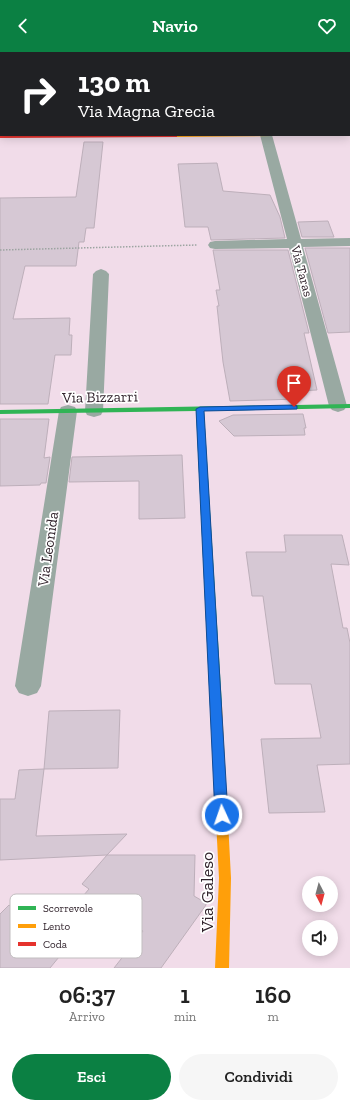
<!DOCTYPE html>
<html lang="it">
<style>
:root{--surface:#fff;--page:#f6f6f6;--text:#222;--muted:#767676;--accent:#0b8043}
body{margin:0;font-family:"Zilla Slab",serif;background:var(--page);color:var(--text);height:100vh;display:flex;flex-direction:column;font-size:15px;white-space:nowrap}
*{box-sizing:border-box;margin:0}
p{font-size:13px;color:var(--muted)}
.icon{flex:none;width:22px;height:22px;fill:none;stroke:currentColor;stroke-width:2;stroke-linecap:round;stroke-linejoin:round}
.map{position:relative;height:916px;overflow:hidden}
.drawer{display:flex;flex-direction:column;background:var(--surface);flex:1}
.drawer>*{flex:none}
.guide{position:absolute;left:0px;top:0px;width:350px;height:84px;box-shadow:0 2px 10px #0003;background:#202124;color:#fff;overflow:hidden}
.needle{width:26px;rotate:174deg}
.fabs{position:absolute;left:302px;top:824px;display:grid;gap:8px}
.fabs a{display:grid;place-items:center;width:36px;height:36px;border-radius:50%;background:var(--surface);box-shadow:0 2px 10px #0003;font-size:20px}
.pin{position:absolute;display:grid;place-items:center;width:34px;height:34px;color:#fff;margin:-41px -17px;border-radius:50% 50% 50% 0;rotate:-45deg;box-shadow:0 0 4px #0007}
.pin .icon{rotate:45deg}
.me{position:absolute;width:44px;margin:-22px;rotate:357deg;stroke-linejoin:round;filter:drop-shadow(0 0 3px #0008)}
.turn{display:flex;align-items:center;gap:14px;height:84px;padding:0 12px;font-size:18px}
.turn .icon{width:52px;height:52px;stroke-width:2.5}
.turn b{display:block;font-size:28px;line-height:34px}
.eta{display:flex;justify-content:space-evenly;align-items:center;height:68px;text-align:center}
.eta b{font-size:24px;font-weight:600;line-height:28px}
.action{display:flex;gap:8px;margin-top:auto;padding:8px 12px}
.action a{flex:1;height:46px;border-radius:24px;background:var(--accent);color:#fff;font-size:16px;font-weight:600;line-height:46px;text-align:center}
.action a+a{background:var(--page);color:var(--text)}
header{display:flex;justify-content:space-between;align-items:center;height:52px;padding:0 12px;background:var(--accent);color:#fff;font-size:18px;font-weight:600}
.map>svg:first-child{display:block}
.building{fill:#d6c8d4;stroke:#bdafba}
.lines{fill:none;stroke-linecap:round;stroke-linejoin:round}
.path{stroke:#9ca4a1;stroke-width:1.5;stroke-dasharray:1.5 1.5;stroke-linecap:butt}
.street{fill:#99a9a2;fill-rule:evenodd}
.fast{fill:#30b455;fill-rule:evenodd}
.slow{fill:#ff9f0a;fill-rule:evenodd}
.jam{fill:#e5322d;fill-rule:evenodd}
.route{fill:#1a73e8;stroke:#114b97}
.labels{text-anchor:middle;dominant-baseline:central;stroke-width:3.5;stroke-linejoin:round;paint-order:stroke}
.far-street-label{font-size:13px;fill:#30222b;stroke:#fff}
.street-label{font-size:15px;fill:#30222b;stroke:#fff}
.near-street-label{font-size:18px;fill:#30222b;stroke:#fff}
.key{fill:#fff;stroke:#c1bdbf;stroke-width:1}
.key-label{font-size:11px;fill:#30222b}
</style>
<header><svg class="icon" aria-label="back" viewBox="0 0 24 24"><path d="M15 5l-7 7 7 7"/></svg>Navio<svg class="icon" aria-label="heart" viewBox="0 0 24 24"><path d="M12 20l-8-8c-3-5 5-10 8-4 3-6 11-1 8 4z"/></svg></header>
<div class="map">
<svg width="350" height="916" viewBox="0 0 350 916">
<rect width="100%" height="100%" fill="#f1dce9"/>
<!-- building -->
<path class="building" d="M84 90H103L94 176H86L84 190H79L76 214H25L13 267 70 266 69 283H72L71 303H55L48 352H0V146L76 145Z
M217 111 223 139 270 143 280 165 285 186 211 188 208 175H185L178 112Z
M328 169 334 185H302L298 170Z
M305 196H350V280L328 281Z
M213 198H288L309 281H304L317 338 297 339 299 347 230 349 223 310 217 254H219L216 238H220Z
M303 362 306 376H304L305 383 234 384 219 369 233 363Z
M0 367H49L44 406 50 405 46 431H41L40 433 0 434Z
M182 403 185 466 139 467V429L69 430 72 405Z
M284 483H342L349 513 331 512 343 576H347L350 591V712L317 713 325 760 269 761 261 687 321 686 311 632H275L263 544H252L246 500H286Z
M120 658 118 716 44 717 36 784 127 782 107 803 0 808V747H15L19 718 44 717 49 659Z
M107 803H195L194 844 206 851V853L161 916H114L143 879 104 850 50 916H0V862L9 853 50 883 89 837 82 832Z"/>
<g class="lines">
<!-- path -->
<path class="path" d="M0 198 197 193"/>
<!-- street -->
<path class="street" d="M76 0H86V1H76Z
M0 2H1V8H0Z
M0 30H1V36H0Z
M260 83H272L301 187 350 186V194L303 195 347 354 344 358 338 360 332 358 329 354 289 196 215 197 210 196 208 193 210 190 215 189 287 187Z
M101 217 106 219 109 222 103 359 101 363 94 365 87 363 85 359 93 222 96 219Z
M68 353 75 355 77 359 41 634 37 641 28 644 19 641 15 634 59 359 61 355Z"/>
<!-- fast -->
<path class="fast" d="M349 81H350V83H347H349Z
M350 352V356L204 359 222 654 220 657 216 658 212 657 210 654 196 359 0 362V358Z"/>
<!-- slow -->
<path class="slow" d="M173 83H274L272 84 175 85H173Z
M216 650 220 651 222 654 231 826 229 916H215L219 826 210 654 212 651Z"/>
<!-- jam -->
<path class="jam" d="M177 83V85H175L0 86V84Z"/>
</g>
<!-- route -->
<path class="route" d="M294 353 297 354V357L204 359 228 763 226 767 222 769 217 767 215 763 196 357 200 355Z"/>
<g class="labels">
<!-- far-street labels -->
<g class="far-street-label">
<text transform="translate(302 219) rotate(75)">Via Taras</text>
</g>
<!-- street labels -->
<g class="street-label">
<text transform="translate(100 345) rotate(-1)">Via Bizzarri</text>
<text transform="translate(48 497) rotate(-82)">Via Leonida</text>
</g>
<!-- near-street labels -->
<g class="near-street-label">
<text transform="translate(207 840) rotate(-90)">Via Galeso</text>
</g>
</g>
<!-- legend -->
<rect x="10" y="842" width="132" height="64" rx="6" class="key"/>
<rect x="18" y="854" width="18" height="4" fill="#30b455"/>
<rect x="18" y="872" width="18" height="4" fill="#ff9f0a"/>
<rect x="18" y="890" width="18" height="4" fill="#e5322d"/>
<g class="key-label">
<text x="43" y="860">Scorrevole</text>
<text x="43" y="878">Lento</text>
<text x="43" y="896">Coda</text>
</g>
</svg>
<div class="fabs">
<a><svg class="needle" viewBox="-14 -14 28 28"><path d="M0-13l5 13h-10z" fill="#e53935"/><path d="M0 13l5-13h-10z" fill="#767676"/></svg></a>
<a><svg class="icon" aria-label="sound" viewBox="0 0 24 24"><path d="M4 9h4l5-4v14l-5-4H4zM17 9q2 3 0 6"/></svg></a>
</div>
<div class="pin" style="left:294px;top:355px;background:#d93025"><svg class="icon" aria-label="arrive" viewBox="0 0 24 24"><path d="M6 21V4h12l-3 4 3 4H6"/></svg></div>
<svg class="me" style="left:222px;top:763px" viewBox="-20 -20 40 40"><circle r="17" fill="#1a73e8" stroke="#fff" stroke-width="3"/><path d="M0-11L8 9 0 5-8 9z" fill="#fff"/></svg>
<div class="guide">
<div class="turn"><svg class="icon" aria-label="right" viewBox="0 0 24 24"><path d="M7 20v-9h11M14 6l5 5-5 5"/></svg><div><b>130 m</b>Via Magna Grecia</div></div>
</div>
</div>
<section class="drawer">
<div class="eta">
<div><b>06:37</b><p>Arrivo</p></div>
<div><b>1</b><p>min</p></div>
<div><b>160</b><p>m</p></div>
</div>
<div class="action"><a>Esci</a><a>Condividi</a></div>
</section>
